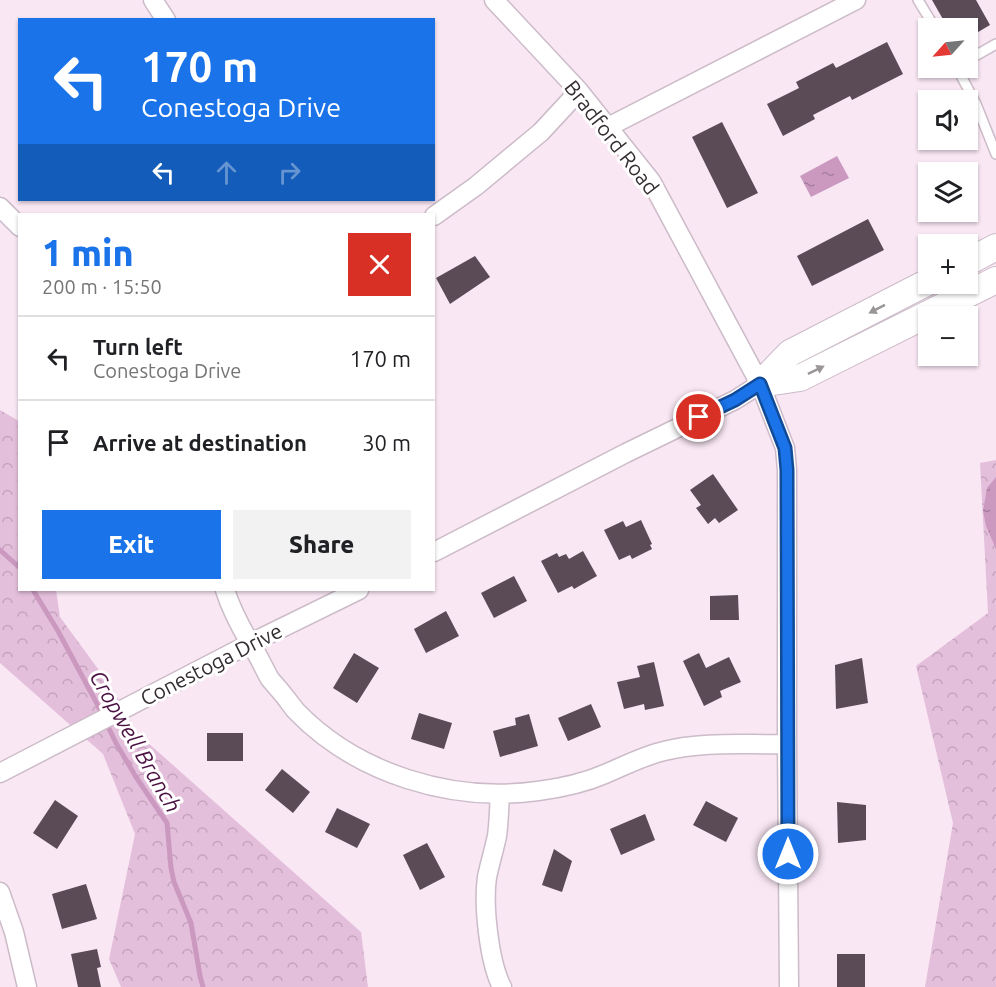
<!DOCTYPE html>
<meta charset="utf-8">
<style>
:root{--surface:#fff;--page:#f2f2f2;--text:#202124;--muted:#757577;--line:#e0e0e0;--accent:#1a73e8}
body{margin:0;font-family:Ubuntu,sans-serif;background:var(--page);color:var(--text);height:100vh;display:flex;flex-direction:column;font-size:22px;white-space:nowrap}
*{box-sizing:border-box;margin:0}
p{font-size:20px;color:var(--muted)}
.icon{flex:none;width:33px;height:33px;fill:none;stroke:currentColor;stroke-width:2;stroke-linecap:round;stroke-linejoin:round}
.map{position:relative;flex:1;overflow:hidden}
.side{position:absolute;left:18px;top:213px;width:417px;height:378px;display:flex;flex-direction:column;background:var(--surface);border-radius:0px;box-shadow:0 2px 4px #0004}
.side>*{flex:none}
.top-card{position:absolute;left:18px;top:18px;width:417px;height:183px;border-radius:0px;box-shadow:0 2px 4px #0004;background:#1a73e8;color:#fff;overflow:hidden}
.needle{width:39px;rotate:243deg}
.buttons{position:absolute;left:918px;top:18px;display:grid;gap:12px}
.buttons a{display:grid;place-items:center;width:60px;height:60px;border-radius:0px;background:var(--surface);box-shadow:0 2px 4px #0004;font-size:30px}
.pin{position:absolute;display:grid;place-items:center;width:51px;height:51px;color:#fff;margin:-26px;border:3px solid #fff;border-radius:50%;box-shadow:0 2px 6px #0007}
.me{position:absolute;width:66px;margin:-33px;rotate:0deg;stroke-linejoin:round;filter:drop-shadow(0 0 4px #0008)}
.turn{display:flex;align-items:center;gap:21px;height:126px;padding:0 24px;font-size:27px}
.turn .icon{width:78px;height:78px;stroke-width:2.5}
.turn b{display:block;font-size:42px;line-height:51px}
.lanes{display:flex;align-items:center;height:57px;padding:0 24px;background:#0003;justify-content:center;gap:30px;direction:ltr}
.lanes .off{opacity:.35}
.round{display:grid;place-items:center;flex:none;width:63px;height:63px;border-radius:0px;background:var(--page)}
.summary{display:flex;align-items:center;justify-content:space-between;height:102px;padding:0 24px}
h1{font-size:36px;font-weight:800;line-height:45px;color:var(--accent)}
.action{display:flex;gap:12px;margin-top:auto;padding:12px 24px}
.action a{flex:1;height:69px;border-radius:0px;background:var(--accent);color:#fff;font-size:24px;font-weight:800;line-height:69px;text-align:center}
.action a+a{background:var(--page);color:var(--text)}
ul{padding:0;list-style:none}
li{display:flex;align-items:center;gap:18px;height:84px;padding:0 24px;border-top:2px solid var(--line)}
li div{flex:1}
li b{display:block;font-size:22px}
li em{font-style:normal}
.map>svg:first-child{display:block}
.forest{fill:url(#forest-crowns)}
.water{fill:url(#water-ripples)}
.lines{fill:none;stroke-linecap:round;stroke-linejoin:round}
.stream{stroke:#cb99c0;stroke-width:5}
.building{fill:#5a4b57}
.lane-casing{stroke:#ccbbc8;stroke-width:12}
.street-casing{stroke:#ccbbc8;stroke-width:21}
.secondary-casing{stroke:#ccbbc8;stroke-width:28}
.lane{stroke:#fff;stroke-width:9}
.street{stroke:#fff;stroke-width:18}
.secondary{stroke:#fff;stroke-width:26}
.oneway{fill:#9a9698}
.route-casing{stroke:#114b97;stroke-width:15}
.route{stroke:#1a73e8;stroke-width:10}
.labels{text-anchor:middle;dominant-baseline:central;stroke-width:6;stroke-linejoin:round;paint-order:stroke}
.street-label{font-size:21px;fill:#342d32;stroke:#fff}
.water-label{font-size:22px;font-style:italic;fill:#4b1143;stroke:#fff}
</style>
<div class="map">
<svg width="996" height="987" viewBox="0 0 996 987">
<defs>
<pattern id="forest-crowns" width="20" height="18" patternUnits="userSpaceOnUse" patternTransform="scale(1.5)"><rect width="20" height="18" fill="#e4bfdc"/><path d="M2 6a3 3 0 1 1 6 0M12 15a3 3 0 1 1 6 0" fill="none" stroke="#c4a4bd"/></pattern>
<pattern id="water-ripples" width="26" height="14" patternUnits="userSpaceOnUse" patternTransform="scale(1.5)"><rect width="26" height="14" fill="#cb99c0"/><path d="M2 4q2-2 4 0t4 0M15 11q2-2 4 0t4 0" fill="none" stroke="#a67d9d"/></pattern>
</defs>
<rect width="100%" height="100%" fill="#f9e7f4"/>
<!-- forest -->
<path class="forest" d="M0 410 19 421 20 590H56L60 617 112 688 138 734 361 932 368 987H121L109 959 135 834 103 754 0 663Z
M996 460V987H925L953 823 916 666 988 613 980 463Z"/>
<!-- water -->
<path class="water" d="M837 156 849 178 811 197 800 176Z
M996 477V549L986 526 983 511 987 488Z"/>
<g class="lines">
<!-- stream -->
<path class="stream" d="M0 550 20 568
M33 590 58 631 95 700 116 743 136 777 167 823 171 868 174 882 191 923 200 976 203 987"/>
</g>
<!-- building -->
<path class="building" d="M932 0H976L990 25 968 38V28H948Z
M887 42 903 74 852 100 850 96 813 115 815 119 783 136 767 104 799 88 796 82 833 63 836 68Z
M722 122 758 193 727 208 692 137Z
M868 219 884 250 812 286 797 256Z
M475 256 490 277 450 304 436 278Z
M713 474 738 510 719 523 715 518 708 524 696 508 701 505 690 490Z
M641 520 652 544 650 545 652 549 632 559 630 555 619 560 604 530 623 521 626 527Z
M583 551 597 576 574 589 572 586 558 593 541 561 557 553 559 557 566 554 569 559Z
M514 576 527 601 494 618 481 593Z
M738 595 739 620H710V596Z
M446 611 459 636 426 653 414 629Z
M354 653 379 668 357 703 333 688Z
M699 653 706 668 729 657 741 682 720 691 722 697 704 706 683 661Z
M862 658 868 703 836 709 835 665Z
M654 662 664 706 645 710 644 704 624 709 617 682 640 677 637 666Z
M591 704 601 727 568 741 558 718Z
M419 713 452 723 444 749 411 739Z
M529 714 538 746 500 757 493 731 516 725 515 718Z
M207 733H243V761H207Z
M282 769 310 792 293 813 265 790Z
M55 800 78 816 57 849 33 833Z
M706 801 738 818 726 842 693 825Z
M837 802 866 805V840L838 843Z
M337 808 370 824 357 848 325 832Z
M645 814 655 840 621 855 610 829Z
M427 843 445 877 420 890 403 855Z
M554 849 572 861 562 892 542 885Z
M86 884 97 919 62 929 52 894Z
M97 949 101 967 97 968 101 987H78L71 954Z
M837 954H865V987H837Z"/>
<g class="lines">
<defs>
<path id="lane" d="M918 0 935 28
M968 60 996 44
M957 68 976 104 996 154"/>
<path id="street" d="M153 0 166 20
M494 0 579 91 651 181 760 384 785 448 787 470V744L789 987
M608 127 856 0
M0 207 20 227
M434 216 476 186 541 132 579 91
M434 552 626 453 735 400 760 384
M225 590C231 609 240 626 250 643 258 654 263 667 270 679 274 684 278 688 282 693 287 699 291 705 296 711 357 774 452 803 538 791 561 788 584 783 605 774 624 766 643 756 664 751 703 741 746 745 787 744
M0 773 251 643 359 590
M500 794C499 808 499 822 497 836 494 850 490 863 487 877 483 905 489 962 502 987
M0 892 14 932 27 987"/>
<path id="secondary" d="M968 262 996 247
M760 384 800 378 996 280
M760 384 790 353 928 282"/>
</defs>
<!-- lane casing -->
<use href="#lane" class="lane-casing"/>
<!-- street casing -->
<use href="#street" class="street-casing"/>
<!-- secondary casing -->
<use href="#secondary" class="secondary-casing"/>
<!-- lane -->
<use href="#lane" class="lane"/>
<!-- street -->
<use href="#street" class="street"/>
<!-- secondary -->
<use href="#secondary" class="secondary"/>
</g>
<!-- one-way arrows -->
<defs><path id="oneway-solid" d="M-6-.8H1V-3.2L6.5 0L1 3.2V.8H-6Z" transform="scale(1.5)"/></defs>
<g class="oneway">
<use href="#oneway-solid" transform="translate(877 309) rotate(153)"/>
<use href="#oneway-solid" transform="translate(816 370) rotate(-26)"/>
</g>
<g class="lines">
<defs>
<path id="route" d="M699 417 735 400 760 384 785 448 787 470 788 854"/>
</defs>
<!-- route casing -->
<use href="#route" class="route-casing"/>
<!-- route -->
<use href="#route" class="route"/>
</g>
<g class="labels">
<!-- street labels -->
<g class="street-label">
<text transform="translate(612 137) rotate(52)">Bradford Road</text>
<text transform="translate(211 664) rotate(-27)">Conestoga Drive</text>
</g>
<!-- water labels -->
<g class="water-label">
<text transform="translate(136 741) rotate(60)">Cropwell Branch</text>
</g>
</g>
</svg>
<div class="buttons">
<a><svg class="needle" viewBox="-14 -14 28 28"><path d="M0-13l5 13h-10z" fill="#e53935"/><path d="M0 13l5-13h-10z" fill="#757577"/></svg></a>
<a><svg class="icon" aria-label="sound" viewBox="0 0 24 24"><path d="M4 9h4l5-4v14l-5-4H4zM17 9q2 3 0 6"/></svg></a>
<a><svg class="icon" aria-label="layers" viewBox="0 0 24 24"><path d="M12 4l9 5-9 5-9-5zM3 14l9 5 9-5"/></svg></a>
<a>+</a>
<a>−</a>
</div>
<div class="pin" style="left:699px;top:417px;background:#d93025"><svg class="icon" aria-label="arrive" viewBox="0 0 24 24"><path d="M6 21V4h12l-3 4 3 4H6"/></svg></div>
<svg class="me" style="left:788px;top:854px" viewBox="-20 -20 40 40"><circle r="17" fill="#1a73e8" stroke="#fff" stroke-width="3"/><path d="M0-11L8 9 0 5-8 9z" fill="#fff"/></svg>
<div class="top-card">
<div class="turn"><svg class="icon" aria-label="left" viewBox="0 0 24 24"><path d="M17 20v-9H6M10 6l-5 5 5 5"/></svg><div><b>170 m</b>Conestoga Drive</div></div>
<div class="lanes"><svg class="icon" aria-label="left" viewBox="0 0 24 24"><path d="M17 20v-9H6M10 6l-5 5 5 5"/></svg><svg class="icon off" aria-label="ahead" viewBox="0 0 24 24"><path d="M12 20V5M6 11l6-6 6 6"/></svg><svg class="icon off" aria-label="right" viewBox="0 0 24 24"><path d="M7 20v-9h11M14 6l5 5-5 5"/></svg></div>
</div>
<section class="side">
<div class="summary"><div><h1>1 min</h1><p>200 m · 15:50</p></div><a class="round" style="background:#d93025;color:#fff"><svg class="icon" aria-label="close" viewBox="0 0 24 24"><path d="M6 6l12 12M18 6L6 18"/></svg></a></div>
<ul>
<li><svg class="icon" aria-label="left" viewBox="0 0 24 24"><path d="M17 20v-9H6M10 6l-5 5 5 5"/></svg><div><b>Turn left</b><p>Conestoga Drive</p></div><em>170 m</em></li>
<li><svg class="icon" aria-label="arrive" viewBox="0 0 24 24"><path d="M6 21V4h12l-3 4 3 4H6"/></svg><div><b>Arrive at destination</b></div><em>30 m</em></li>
</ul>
<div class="action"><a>Exit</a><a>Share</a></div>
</section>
</div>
